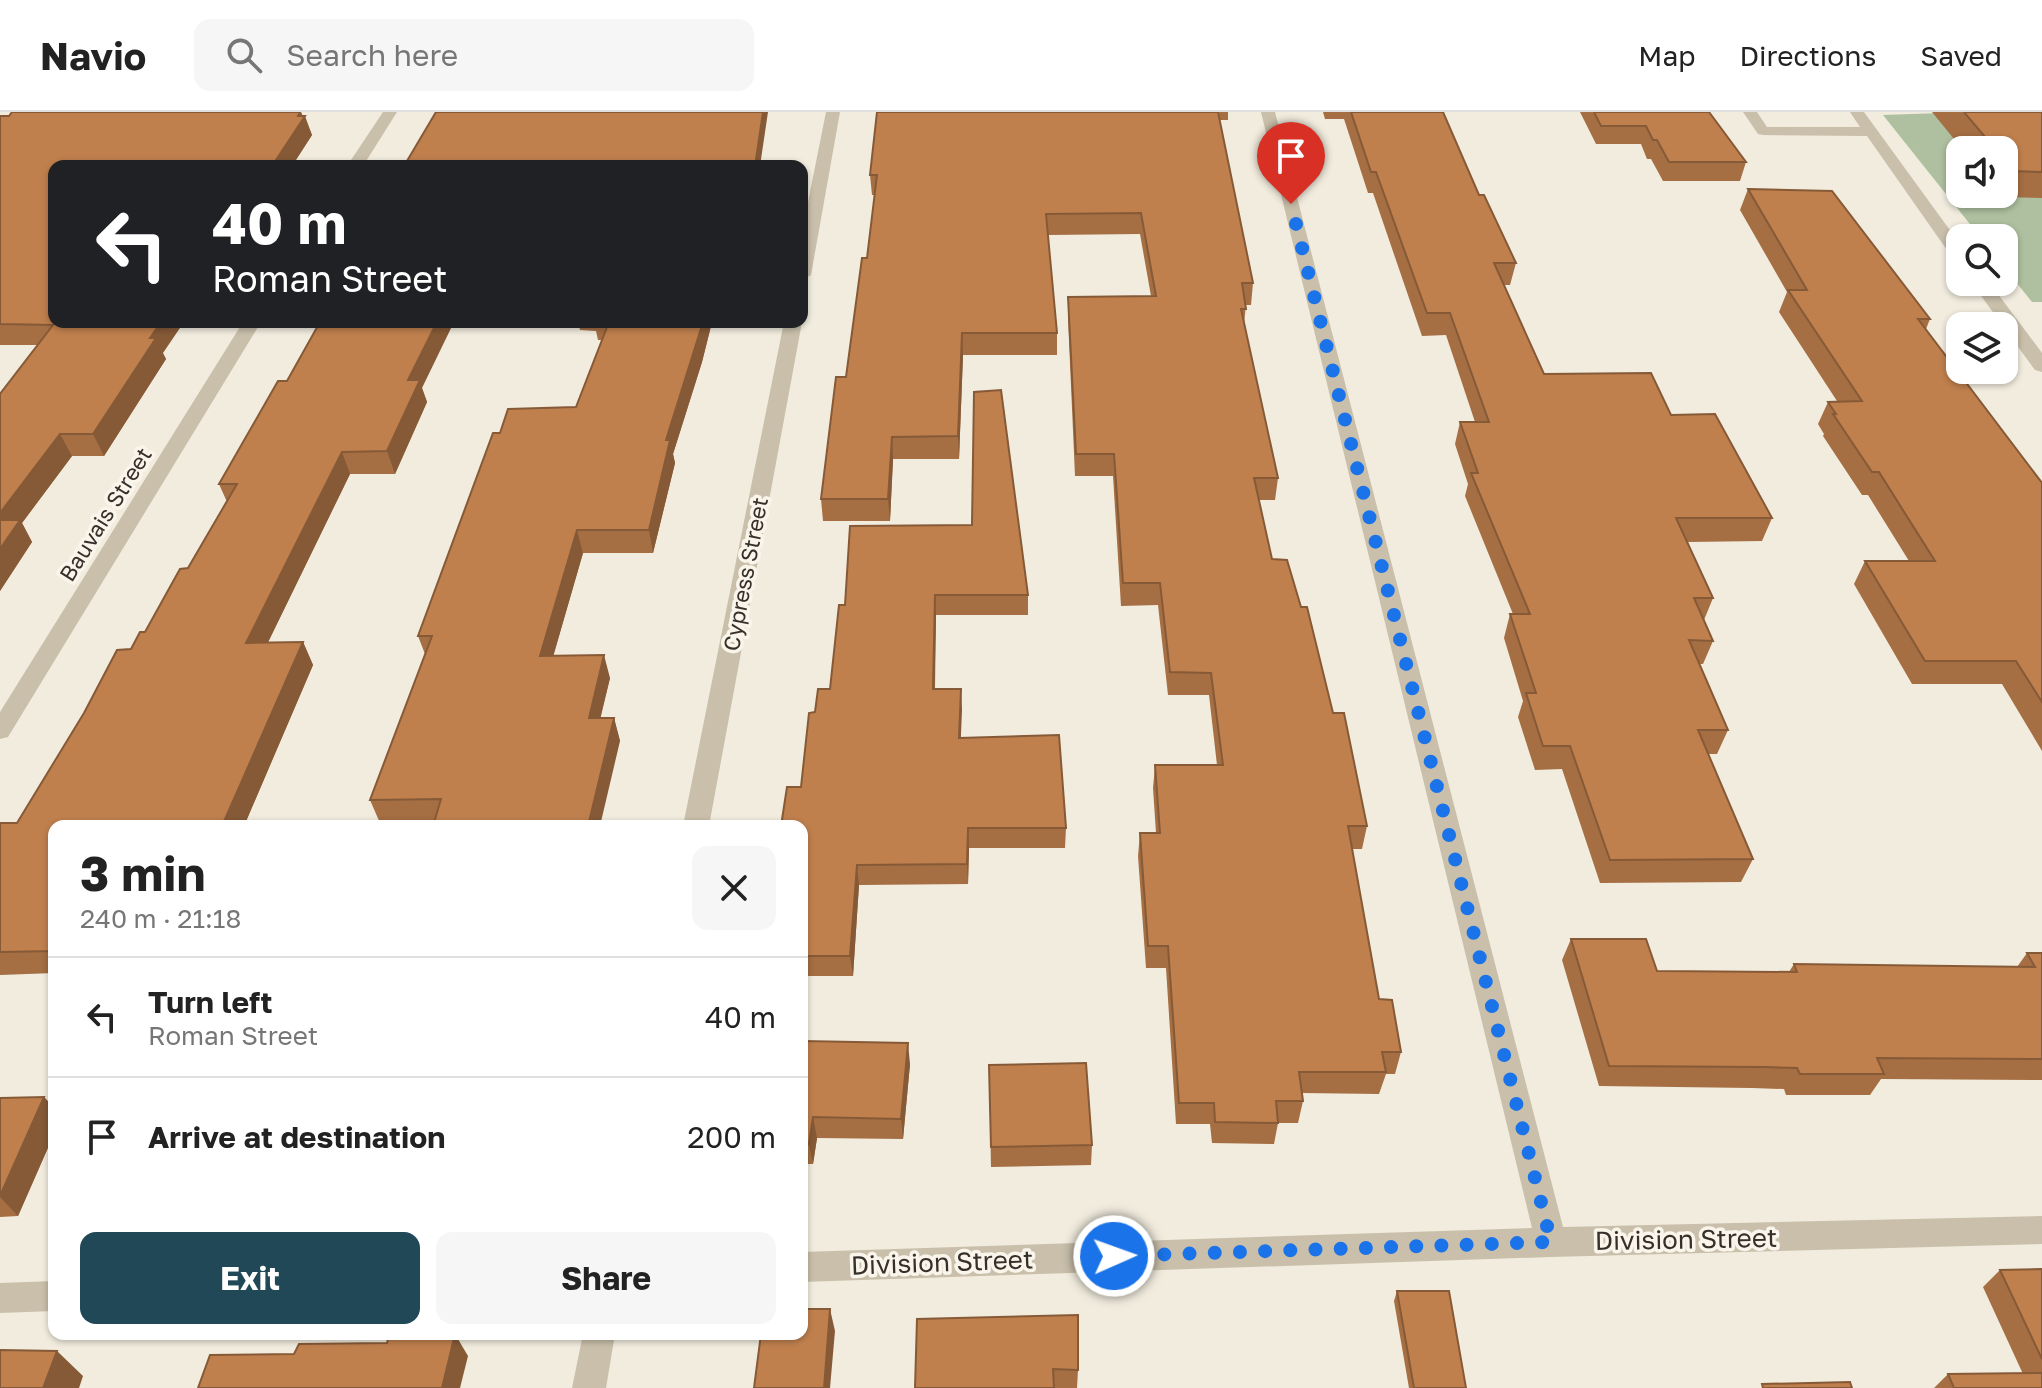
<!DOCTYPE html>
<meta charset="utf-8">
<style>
:root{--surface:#fff;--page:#f6f6f6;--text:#222;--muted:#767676;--line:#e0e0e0;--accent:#214857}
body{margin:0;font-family:"Golos Text",sans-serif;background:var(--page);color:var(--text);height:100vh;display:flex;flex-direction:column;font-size:30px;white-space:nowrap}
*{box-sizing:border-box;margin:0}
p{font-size:26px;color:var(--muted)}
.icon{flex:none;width:44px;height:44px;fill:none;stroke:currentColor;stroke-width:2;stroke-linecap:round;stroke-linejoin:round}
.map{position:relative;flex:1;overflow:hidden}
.drawer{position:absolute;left:48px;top:708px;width:760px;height:520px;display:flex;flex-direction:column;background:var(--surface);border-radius:16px;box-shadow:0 2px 6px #0004}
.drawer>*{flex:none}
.banner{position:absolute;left:48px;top:48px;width:760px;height:168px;border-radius:16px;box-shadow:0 2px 6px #0004;background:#202124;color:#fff;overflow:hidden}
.buttons{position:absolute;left:1946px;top:24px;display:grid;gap:16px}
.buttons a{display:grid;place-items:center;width:72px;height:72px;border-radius:16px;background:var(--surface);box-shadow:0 2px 6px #0004;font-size:40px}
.pin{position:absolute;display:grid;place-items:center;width:68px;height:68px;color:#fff;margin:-82px -34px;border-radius:50% 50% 50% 0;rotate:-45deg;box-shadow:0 0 8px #0007}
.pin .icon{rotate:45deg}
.me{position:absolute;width:88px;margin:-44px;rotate:88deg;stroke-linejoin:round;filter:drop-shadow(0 0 6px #0008)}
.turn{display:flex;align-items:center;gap:28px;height:168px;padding:0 32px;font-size:36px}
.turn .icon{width:104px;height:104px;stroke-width:2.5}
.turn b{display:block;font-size:56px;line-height:68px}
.round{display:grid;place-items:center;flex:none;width:84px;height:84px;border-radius:16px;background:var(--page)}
.head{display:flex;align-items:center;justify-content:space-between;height:136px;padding:0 32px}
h1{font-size:48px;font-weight:700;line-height:60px}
.primary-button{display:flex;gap:16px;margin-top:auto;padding:16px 32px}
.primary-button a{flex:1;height:92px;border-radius:16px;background:var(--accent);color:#fff;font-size:32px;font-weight:700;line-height:92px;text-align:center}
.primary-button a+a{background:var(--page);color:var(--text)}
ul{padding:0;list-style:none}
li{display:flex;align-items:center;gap:24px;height:120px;padding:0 32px;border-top:2px solid var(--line)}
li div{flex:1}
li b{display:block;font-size:30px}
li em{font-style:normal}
header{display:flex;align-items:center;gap:48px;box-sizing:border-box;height:112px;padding:0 40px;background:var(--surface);border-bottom:2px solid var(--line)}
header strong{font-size:38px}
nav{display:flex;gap:44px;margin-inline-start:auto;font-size:28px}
.search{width:560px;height:72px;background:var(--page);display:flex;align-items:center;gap:20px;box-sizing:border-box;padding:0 28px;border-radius:16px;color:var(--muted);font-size:30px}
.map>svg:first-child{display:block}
.green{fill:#aec09f;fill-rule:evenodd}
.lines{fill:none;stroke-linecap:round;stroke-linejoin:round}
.minor{fill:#c9bfab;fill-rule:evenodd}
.wall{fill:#a56e43}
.shaded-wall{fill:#865a37}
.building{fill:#c0804e;stroke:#865a37;stroke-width:2}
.route{stroke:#1a73e8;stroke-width:14;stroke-dasharray:0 25.2}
.labels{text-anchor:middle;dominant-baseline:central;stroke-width:7;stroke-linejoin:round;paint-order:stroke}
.street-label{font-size:22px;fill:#37302a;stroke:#f9f5eb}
.near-street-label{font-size:26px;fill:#37302a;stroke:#f9f5eb}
</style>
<header>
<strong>Navio</strong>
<div class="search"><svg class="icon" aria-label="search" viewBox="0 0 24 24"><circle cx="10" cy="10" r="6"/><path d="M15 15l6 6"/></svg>Search here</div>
<nav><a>Map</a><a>Directions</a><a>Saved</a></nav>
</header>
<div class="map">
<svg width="2042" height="1276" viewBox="0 0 2042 1276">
<rect width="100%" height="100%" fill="#f1ecde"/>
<!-- green -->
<path class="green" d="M1970 0H2042V190H2032L2004 155V126H1981L1883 3ZM1960 38H2004V82H1960Z"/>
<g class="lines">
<!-- minor -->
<path class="minor" d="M383 0H397L363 54H347Z
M826 0H840L811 163 802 168V120Z
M1261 0H1275L1563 1115 2042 1104V1132L1551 1145 802 1170V1140L1532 1116Z
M1743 0H1757L1767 15H1860L1850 0H1864L1960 132V149L1954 148 1867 24 1763 23 1758 22Z
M1971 170H1989L2042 241V260L2035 258Z
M243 210H261L8 625 0 627V600Z
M784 210H802L709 714H683Z
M54 1169V1199L0 1201V1171Z
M583 1222H615L606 1276H572Z"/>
</g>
<!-- wall -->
<path class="wall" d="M301 0 312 23 292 54H54L166 247 104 344H72L22 411 32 430 0 479 37 233H0V4Z
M877 0H1228V8H1219L1253 171 1251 193H1246L1244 212 1278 366 1275 388H1259L1272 447 1333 601 1367 714 1362 737H1352L1379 887 1401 940 1395 962H1386L1379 982 1302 981 1303 989 1298 1011H1278L1274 1032 1212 1031 1210 1012H1176L1166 856H1146L1138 744 1140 721H1156L1153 676 1155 653H1217L1209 583H1168L1158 493 1121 494 1113 364H1075L1068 206V185L1151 184 1140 122 1048 123 1057 221V243H963L959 347H893L890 409H823L821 387 846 265 867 146 875 83H872L870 63Z
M1323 0H1443L1479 83 1516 151 1510 173H1504L1544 262 1671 303 1772 406 1762 429 1687 430 1713 486 1704 508 1713 529 1703 552H1699L1728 618 1717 642H1708L1753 747 1741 770 1600 771 1562 657 1535 658 1518 605 1523 589 1504 526 1510 502H1513L1465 384 1468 372 1455 332 1460 310H1475L1446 223 1422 224 1373 81H1368L1344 7H1325Z
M1580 0H1709L1746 50 1740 69H1663L1651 47H1647L1641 32H1596Z
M1932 0H2042V86L2001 85 1998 82H2004V38H1963Z
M1748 77 1930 207 1926 217 2042 371V639L2002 572H1912L1854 472 1865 449H1909L1868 383H1862L1823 324 1824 322 1818 312 1828 290 1837 289 1779 200 1787 180 1740 98Z
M578 210H712L702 250 673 342 675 351 653 441H583L553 544 610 566 600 606H614L620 629 434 710 380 711 370 688 425 542 418 524 500 321 576 295 602 228H598L596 219 580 218Z
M422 276 427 290 395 362H350L268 530H303L313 553 244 714H54V861L0 863V711H17L131 537 145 520 188 456 227 390 219 372Z
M850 414 1028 483V503H936L935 577H961L960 626 1066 716 1065 736H969L968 772 859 773 853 864H802L801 675 815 600 830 577 845 493Z
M1571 827 1657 859 1789 860 1794 852 2017 855 2027 841H2042V968L1881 967 1870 983H1786L1784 977 1752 976 1599 974 1562 848Z
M802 929 910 952 903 1027 817 1026 813 1052H802Z
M989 953 1092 1033 1091 1053 991 1055Z
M44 985 54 996V1022L18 1104 0 1105V986Z
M2042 1157V1276H1934L1948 1262H2023L1983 1175 2000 1158Z
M1397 1179 1466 1276H1409L1394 1189Z
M917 1207 1078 1258 1077 1276H915Z"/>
<!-- shaded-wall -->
<path class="shaded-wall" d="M301 0 303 7 305 4 312 23 292 54H272Z
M763 0H768L760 54H755Z
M161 210H184L163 241 166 247 104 344 93 322 150 226Z
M437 210H454L422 276 427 290 395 362 387 339 408 268Z
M703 210H712L702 250 673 342 675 351 653 441 649 418 666 328Z
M962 221 963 243 959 347 958 324Z
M60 322 72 344 22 411 32 430 0 479V401Z
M892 325 893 347 890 409 888 387Z
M342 340 350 362 257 553 246 531Z
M577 418 583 441 547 566 540 544Z
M935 483 936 503 934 598 933 577Z
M303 530 313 553 244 714H222Z
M604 543 610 566 595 629 589 606Z
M961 577 962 598 960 646 959 626Z
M614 606 620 629 600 714H588Z
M968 716 969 736 968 772 967 752Z
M857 753 859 773 853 864 850 844Z
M908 931 910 952 903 1027 901 1007Z
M44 985 54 996V1022L18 1104 0 1085Z
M813 1005 817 1026 813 1052 809 1032Z
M830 1197 835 1219 830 1276H824Z
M455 1222 468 1244 460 1276H442Z
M57 1239 83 1264 79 1276H43Z"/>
<!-- building -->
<path class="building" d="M12 0H300L298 4H305L272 54H54V210H161L150 226H156L93 322H60L0 401V282L53 213 0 212V4H9Z
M436 0H763L755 54H404Z
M877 0H1218L1253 171H1242L1246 197H1241L1278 366H1254L1272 447 1287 448 1301 495H1307L1333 601H1344L1367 714H1348L1379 887 1392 888 1401 940H1382L1386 960H1299L1303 989H1276L1278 1011 1215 1010 1214 991H1179L1168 834H1148L1140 721H1160L1155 653H1223L1211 561 1170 560 1160 471H1123L1114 342H1076L1068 185 1156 184 1141 101 1046 102 1057 221H962L958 324 892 325 888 387H821L836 265H846L862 146H867L877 63H870Z
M1351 0H1443L1479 83H1484L1516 151H1494L1544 262 1651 261 1671 303 1715 302 1772 406H1676L1713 486H1694L1713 529 1689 528 1728 618H1698L1753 747 1610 748 1570 634H1543L1526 581H1536L1510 502H1530L1471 361H1478L1460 310H1489L1450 201H1427L1376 60H1371Z
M1594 0H1709L1746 50H1669L1657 28H1653L1646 14H1601Z
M1964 0H2042V60L2014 59 2004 48V38H1996Z
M1748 77 1832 79 1930 207H1918L2042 371V590L2016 549H1925L1865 449H1935L1879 360H1872L1833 302H1836L1828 290 1862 289 1788 178H1807Z
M320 210H437L408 268H420L387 339 342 340 246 531 303 530 222 714H54V839L0 840V711H17L84 601 117 538 131 537 140 520H145L180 457 188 456 237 372H219L278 269H287Z
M609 210H703L666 328H670L649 418H577L540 544 604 543 589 606H614L588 714H433L441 687 370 688 432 524H418L493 321H500L508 297 576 295Z
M1001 278 1028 483H935L933 577H961L959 626 1059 623 1066 716H968L967 752 857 753 850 844H802V714H781L787 675H801L809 601 815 600 818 577H830L839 493H845L850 414 972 413 974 280Z
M0 408H20L0 437Z
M1571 827H1646L1657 859 1797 860 1794 852 2035 855 2027 841H2042V947L1877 946 1884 962H1800L1797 956 1764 955 1609 954Z
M802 929 908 931 901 1007 813 1005 809 1032 802 1031Z
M1086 951 1092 1033 991 1035 989 953Z
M44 985 0 1084V986Z
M2042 1157V1247L2000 1158Z
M1397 1179H1449L1466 1276H1414Z
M802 1197H830L824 1276H754L761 1222H802Z
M1078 1203V1258L1053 1257 1054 1276H915L917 1207Z
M455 1222 442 1276H198L210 1243 294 1242 299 1232 387 1231 389 1223Z
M0 1238 57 1239 43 1276H0Z
M2042 1261V1276H1954L1948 1262Z
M1850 1270 1852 1276H1763L1762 1272Z"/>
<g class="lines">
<!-- route -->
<path class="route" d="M1114 1144 1551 1130 1291 92"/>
</g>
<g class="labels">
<!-- street labels -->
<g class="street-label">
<text transform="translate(105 402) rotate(-58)">Bauvais Street</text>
<text transform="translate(745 462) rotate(-79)">Cypress Street</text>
</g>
<!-- near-street labels -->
<g class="near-street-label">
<text transform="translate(1686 1127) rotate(-1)">Division Street</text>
<text transform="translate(942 1150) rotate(-2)">Division Street</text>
</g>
</g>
</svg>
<div class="buttons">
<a><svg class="icon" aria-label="sound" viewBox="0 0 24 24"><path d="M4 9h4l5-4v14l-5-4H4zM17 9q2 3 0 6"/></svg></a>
<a><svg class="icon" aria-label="search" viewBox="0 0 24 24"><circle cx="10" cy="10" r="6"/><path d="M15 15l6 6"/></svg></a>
<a><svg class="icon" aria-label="layers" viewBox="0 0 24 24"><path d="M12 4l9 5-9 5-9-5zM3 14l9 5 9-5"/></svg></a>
</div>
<div class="pin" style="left:1291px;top:92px;background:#d93025"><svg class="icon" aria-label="arrive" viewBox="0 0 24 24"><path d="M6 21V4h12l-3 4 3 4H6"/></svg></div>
<svg class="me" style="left:1114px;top:1144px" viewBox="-20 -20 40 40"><circle r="17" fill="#1a73e8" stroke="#fff" stroke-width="3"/><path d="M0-11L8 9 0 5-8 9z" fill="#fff"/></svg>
<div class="banner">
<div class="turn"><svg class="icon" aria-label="left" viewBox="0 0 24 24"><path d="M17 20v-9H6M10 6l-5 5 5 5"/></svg><div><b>40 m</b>Roman Street</div></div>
</div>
<section class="drawer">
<div class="head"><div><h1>3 min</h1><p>240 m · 21:18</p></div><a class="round"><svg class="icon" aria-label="close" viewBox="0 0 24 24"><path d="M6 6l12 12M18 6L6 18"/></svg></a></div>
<ul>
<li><svg class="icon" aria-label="left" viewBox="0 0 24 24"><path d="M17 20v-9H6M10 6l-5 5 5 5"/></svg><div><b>Turn left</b><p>Roman Street</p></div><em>40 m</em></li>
<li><svg class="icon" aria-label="arrive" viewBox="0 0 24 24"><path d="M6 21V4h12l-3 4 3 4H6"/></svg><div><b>Arrive at destination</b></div><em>200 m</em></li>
</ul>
<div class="primary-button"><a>Exit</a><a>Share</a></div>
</section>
</div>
